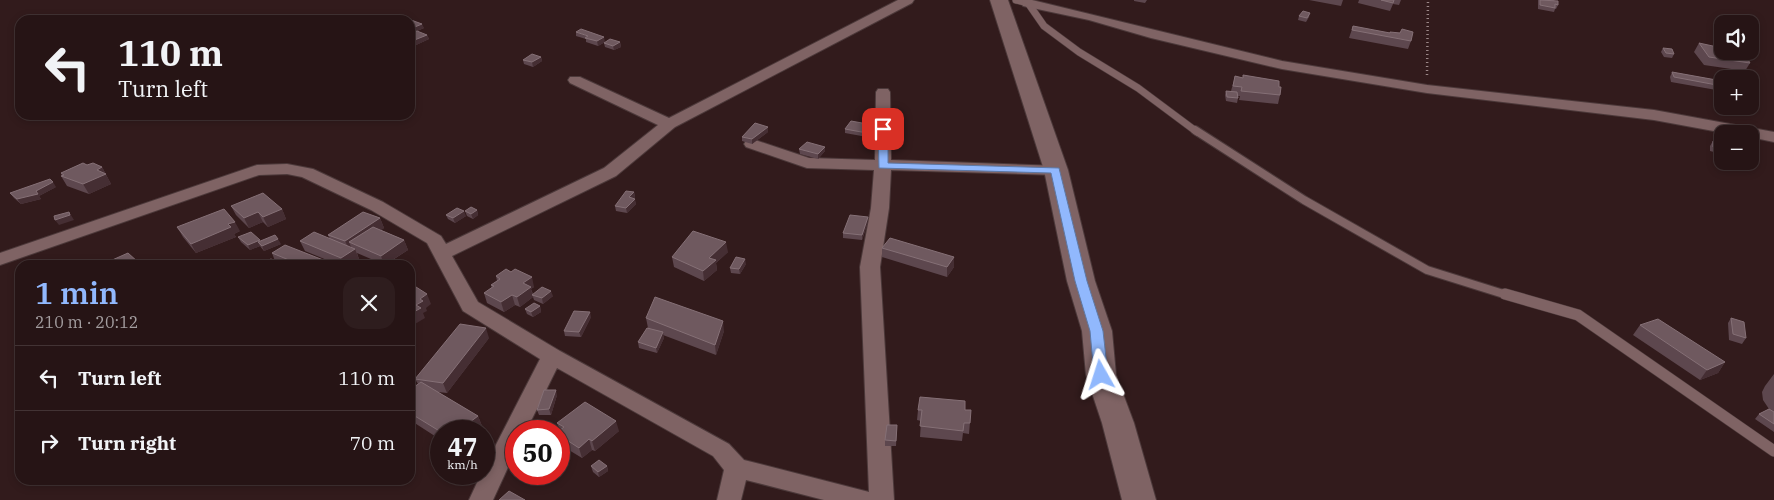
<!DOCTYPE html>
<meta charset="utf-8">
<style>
:root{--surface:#261415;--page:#2e1d1e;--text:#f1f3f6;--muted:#a49ea0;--line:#423334;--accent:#91b8fd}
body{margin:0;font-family:"IBM Plex Serif",serif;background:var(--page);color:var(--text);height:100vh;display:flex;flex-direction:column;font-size:19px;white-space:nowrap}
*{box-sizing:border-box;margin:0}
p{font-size:16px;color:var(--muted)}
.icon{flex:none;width:28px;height:28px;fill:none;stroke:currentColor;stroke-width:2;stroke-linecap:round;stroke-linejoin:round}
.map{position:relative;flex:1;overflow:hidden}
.side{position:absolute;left:15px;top:260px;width:400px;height:225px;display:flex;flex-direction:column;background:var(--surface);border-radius:15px;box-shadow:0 2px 8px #0003,0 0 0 1px var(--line)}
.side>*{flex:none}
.banner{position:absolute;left:15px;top:15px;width:400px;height:105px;border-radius:15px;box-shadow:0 2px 8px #0003,0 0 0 1px var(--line);background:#261415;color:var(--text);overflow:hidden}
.buttons{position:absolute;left:1714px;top:15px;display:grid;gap:10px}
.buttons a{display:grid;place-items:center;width:45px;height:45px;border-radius:10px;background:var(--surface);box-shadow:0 2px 8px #0003,0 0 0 1px var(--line);font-size:25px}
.speed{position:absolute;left:430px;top:420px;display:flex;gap:10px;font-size:25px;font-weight:700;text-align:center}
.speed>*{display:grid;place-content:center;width:65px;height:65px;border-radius:50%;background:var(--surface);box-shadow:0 2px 8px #0003,0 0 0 1px var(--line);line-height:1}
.speed small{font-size:12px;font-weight:400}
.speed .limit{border:8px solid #d22;background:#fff;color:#111}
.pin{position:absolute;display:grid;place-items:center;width:42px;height:42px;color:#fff;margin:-21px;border-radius:10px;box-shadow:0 2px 8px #0006}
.me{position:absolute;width:55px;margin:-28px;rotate:354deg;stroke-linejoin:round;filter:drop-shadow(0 0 4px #0008)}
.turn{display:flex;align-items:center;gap:18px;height:105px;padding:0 20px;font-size:22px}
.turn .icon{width:65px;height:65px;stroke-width:2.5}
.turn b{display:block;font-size:35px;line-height:42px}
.round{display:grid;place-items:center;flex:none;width:52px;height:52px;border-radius:15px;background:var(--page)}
.head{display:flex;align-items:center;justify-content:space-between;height:85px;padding:0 20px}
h1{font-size:30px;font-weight:600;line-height:38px;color:var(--accent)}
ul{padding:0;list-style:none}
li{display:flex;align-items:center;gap:15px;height:65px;padding:0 20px;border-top:1px solid var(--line)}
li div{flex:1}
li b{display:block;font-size:19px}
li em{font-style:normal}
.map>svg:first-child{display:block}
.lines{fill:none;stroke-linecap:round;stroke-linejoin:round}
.service-far2-casing{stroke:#4c393a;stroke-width:8}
.service-far1-casing{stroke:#4c393a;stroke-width:10}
.service-casing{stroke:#4c393a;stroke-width:12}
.minor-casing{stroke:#4c393a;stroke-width:2}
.secondary-casing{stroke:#4c393a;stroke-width:2}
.path{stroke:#9a8787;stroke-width:2.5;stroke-dasharray:1 3;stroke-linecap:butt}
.service-far2{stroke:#7f6364;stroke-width:7}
.service-far1{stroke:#7f6364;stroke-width:8}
.service{stroke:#7f6364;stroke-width:11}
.minor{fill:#7f6364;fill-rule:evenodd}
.secondary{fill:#7f6364;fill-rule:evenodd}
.wall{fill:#5d474e}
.shaded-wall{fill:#452e33}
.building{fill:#6f595f;stroke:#857076}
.route{fill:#91b8fd;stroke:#5e78a4}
</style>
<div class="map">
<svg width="1774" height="500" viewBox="0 0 1774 500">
<rect width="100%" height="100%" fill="#321b1c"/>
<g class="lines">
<defs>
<path id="service-far2" d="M1016 0 1028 3 1044 26 1079 52 1138 88 1197 132"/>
<path id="service-far1" d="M1195 130 1304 200 1427 270 1510 296"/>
<path id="service" d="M1505 294 1578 315 1774 451"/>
<path id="minor" d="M898 0H914L912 3 675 127 616 176 452 256 478 302 560 351 729 444 744 460 869 492 860 267 871 208 874 170 807 168 746 147 744 144 746 141 752 139 809 158 875 160 876 92 878 89H888L890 92 891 160 1062 166 1064 170 1062 174 1056 175 891 170 889 208 880 267 894 500H824L746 480 741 500H717L724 470 713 456 557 368 526 431H516V450L493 500H469L481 474H484V468L540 359 463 311 427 243 371 210 302 177 287 174 259 175 0 265V253L257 165 287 164 313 169 383 202 441 236 446 244 604 168 658 125 570 83 568 80 570 77H580L669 118Z
M1023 0H1032L1282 61 1427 85 1654 110 1774 132V142L1750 137V134H1730L1654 120 1427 93 1282 69 1151 38 1089 20 1023 6 1022 3Z"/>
<path id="secondary" d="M990 0H1008L1068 170 1095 281 1112 331 1116 375 1134 423 1156 500H1122L1102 423 1086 375 1082 331 1067 281 1044 170Z"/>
</defs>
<!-- service-far2 casing -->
<use href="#service-far2" class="service-far2-casing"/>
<!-- service-far1 casing -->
<use href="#service-far1" class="service-far1-casing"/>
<!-- service casing -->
<use href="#service" class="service-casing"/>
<!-- minor casing -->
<use href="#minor" class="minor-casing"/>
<!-- secondary casing -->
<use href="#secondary" class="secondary-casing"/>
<!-- path -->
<path class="path" d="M1427 75 1428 0"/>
<!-- service-far2 -->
<use href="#service-far2" class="service-far2"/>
<!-- service-far1 -->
<use href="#service-far1" class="service-far1"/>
<!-- service -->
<use href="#service" class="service"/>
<!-- minor -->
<use href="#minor" class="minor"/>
<!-- secondary -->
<use href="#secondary" class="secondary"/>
</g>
<!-- wall -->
<path class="wall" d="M1134 0H1147L1145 3 1134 1Z
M1309 0H1343L1341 6Z
M1359 0H1401L1399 5 1393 4 1390 11 1358 3Z
M1538 0H1554L1558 5 1556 9H1555L1554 12 1538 9Z
M1310 13 1309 17 1306 22 1298 20 1299 16Z
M410 20 424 28 415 32 427 35 429 39 414 46 410 44V34L412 33H410Z
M1353 26 1411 41 1408 49 1349 38Z
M576 32 605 42 598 46 586 42V39L576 36Z
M620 42 621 47 614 50 605 47 604 43Z
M1699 43 1750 63 1745 71 1704 65 1694 52Z
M1663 48 1674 54 1672 58 1664 57 1661 52Z
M541 57 542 61 533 67 524 64 523 60Z
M1672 72 1722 81V91L1671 82 1670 77Z
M1235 76 1279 87 1280 95 1278 104 1239 100 1240 96H1238V98L1237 103 1226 101 1225 95 1226 91H1231Z
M845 129 873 130 867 137 845 133Z
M768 132 752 144 742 141V137Z
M1713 141 1722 143V154L1710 151V146Z
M799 149 825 151 818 159 800 154Z
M1750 150 1755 157 1751 162 1750 161Z
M87 165 102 167 111 184 89 194 67 186 61 176H62L61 173Z
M56 187 39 196 41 199 21 204 14 198 10 193Z
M634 192 635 197 634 198 636 204 627 213 616 211 615 206Z
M231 206 282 209 286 219 268 227 263 222 249 228 236 215Z
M477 210 478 215 473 219 467 216 465 211Z
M446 215 466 216 455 223 448 219Z
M868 217V222L862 240 843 238V233Z
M380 218 384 228 381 230 404 240 408 250 385 265 357 253 359 259 350 265H339L305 251 300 241 330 239 328 235Z
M177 227 240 231 234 234 236 237 196 253 183 237Z
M238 237 260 240V241L281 244 264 251 260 246 250 250 241 242Z
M882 248 954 257V267L947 277 882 257Z
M728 252 716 263 717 270 704 281 674 267 672 257Z
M272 253 336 265H281L275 261Z
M746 264 740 274 731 273 730 268Z
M496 276 534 287 531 289 533 294 553 296 543 304 534 300 533 297 520 307 515 305 504 312 487 303 484 293 492 288 491 285 497 281Z
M540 306 541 312 533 317 527 314 525 309Z
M591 317 581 337 565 336 564 331Z
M646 318 724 331 716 355 663 335 664 338 657 353 639 348 638 342 648 328Z
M1731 318 1746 338 1742 344 1729 340 1728 323Z
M1640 325 1725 362 1718 373 1700 380 1633 335Z
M489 338 447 393 438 392 478 416 482 426 441 431V440L410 420V390L418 384 415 379Z
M1774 374V432L1755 419 1759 414 1769 409 1763 400 1762 392 1765 386Z
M557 395 551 415H539L537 410Z
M918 410H971L969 434 963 433 962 441 920 437 921 421 917 420Z
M557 423 619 431 595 451 592 450 582 458 559 444V431L560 430Z
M897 425 896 446H885V440Z
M591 466H607L608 471 599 477 593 472Z"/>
<!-- shaded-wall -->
<path class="shaded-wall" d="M422 24 424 28 412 33 410 29Z
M427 35 429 39 414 46 412 41Z
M604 37 605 42 598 46 597 41Z
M620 42 621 47 614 50 613 46Z
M541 57 542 61 533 67 532 62Z
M873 125V130L867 137V133Z
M768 127V132L752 144V139Z
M825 147V151L818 159V154Z
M102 167 111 184 89 194 83 184 97 170Z
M53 182 56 187 39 196 41 199 21 204 17 199Z
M634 192 635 197 630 202 629 197Z
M635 199 636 204 627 213 626 208Z
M282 209 286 219 268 227 263 217Z
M477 210 478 215 473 219 471 214Z
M464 211 466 216 455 223 453 218Z
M69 212 74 220 59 225 55 220Z
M258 212 263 222 249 228 244 218Z
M868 217V222L862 240V235Z
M380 218 384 228 358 246 349 242 352 249 350 251 345 241Z
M235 222 240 231 234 234 236 237 196 253 191 244Z
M278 239 281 244 264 251 262 246Z
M260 240 262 245 258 242 260 246 250 250 248 245Z
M404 240 408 250 384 265 381 256Z
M726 242 728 252 716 263 717 270 704 281 703 271 709 258Z
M355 249 359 259 350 265H344L341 258Z
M954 257V267L947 277V267Z
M745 259 746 264 740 274 739 269Z
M138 262 140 265H132Z
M532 277 534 287 531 289 533 297 520 307 517 297 523 283Z
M551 291 553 296 543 304 542 298Z
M427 294 431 304 426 308 427 311 423 313 425 318 410 327V314L420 299Z
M512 295 515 305 504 312 501 302Z
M540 306 541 312 533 317 531 312Z
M590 312 591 317 581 337 579 332Z
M723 321 724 331 716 355 715 345Z
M486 328 489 338 447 393 443 383Z
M663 332 664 338 657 353 656 348Z
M1725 362 1718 373 1700 380 1707 370Z
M556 390 557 395 551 415 549 409Z
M478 416 482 426 475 431H458Z
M616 421 619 431 595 451 592 441Z
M589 439 592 450 582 458 579 448Z
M607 466 608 471 599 477 598 472Z"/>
<!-- building -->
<path class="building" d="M1381 0H1394L1393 3Z
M1540 0 1558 1V5L1555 4V8L1540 5Z
M1303 11 1310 13 1307 18 1299 16Z
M410 20H411L422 24 410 29Z
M1353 26 1390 33V32L1400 33 1402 29 1413 32 1411 41 1352 30Z
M581 29 604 37 597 41 585 38 588 36 576 32Z
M417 31 427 35 412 41 410 40V34Z
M610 39 620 42 613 46 604 43Z
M1699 43 1722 48V51H1743L1750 63 1709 57Z
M1663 48 1672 49 1674 54 1666 53Z
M532 54 541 57 532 62 523 60Z
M1672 72 1722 81V86L1674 77Z
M1243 75 1279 81V87H1281L1280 95 1241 91 1242 87 1233 86 1235 76 1243 78Z
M1226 91 1237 92 1238 98 1227 97Z
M851 121 873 125 867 133 845 129Z
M755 123 768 127 752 139 742 137Z
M1713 141 1722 143V149L1713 147Z
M807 142 825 147 818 154 799 149Z
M1750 150 1754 151 1755 157 1750 156Z
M83 163 87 165 93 163 102 167 97 170 106 174 83 184 61 176 64 175 61 173Z
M50 179 53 182 36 191 38 194 17 199 10 193Z
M626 191 634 192 629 197 635 199 626 208 615 206Z
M263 193 282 209 263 217 258 212 244 218 231 206Z
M471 207 477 210 471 214 465 211Z
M457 208 464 211 453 218 446 215Z
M224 209 235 222 228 224 231 227 191 244 177 227Z
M69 212 70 215 55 220 54 216Z
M363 212 380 218 345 241 328 235Z
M850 215 868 217 862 235 843 233Z
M373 227 404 240 381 256 349 242Z
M693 231 726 242 709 258 716 260 703 271 672 257Z
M251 232 260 240 248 245 238 237Z
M314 232 355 249 341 258 300 241Z
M275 235 278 239 262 246 258 242Z
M890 238 954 257 947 267 882 248Z
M285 245 336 265H301L272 253Z
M128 253 138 262 132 265H101Z
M736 257 745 259 739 269 730 268Z
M271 259 279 263 274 265H258Z
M506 269 511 272 515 269 532 277 523 283 531 287 517 297 512 295 501 302 484 293 494 286 491 285 500 279 496 276Z
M416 287 427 294 420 299 423 301 416 305 421 308 410 314V290Z
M542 287 551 291 542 298 532 295Z
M655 297 723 321 715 345 646 318Z
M534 303 540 306 531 312 525 309Z
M574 311 590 312 579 332 564 331Z
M1731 318 1744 322 1746 338 1733 334Z
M1658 319 1725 362 1707 370 1640 325Z
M460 324 486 328 443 383 415 379Z
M647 328 663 332 656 348 638 342Z
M421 382 478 416 458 431H441V432L410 413V390Z
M544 390H556L549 409 537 410Z
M920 397 965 401V410H971L970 423H964L963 431 920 426 922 410H918Z
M585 402 616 421 592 441 589 439 579 448 559 435V431L564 427 557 423Z
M1769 409 1774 412V424L1759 414Z
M887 425H897L896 441 885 440Z
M599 460 607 466 598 472 591 466Z
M509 491 525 500H499Z"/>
<!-- route -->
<path class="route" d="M883 126 888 129V163L1059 168 1087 281 1103 331 1108 375 1106 378H1096L1094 375 1090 331 1075 281 1051 173 879 168 878 129Z"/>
</svg>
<div class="buttons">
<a><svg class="icon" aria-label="sound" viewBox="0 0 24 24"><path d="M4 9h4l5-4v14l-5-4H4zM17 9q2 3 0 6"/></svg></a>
<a>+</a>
<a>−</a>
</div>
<div class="speed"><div>47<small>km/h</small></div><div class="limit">50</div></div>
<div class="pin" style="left:883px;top:129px;background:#d93025"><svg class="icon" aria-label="arrive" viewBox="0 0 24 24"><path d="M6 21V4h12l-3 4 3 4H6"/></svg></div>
<svg class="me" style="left:1101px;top:375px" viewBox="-20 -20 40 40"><path d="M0-17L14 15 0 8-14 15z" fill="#91b8fd" stroke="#fff" stroke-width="4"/></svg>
<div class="banner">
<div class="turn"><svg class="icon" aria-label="left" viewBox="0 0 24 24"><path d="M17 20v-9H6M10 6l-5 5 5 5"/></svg><div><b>110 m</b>Turn left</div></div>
</div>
<section class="side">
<div class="head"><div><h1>1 min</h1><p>210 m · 20:12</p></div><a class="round"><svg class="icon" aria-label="close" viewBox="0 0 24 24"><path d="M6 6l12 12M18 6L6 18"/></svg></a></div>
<ul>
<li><svg class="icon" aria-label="left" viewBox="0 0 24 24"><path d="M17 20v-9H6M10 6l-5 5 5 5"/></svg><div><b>Turn left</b></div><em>110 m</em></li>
<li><svg class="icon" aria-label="right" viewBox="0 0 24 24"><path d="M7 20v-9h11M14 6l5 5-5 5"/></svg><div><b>Turn right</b></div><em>70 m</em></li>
</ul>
</section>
</div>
